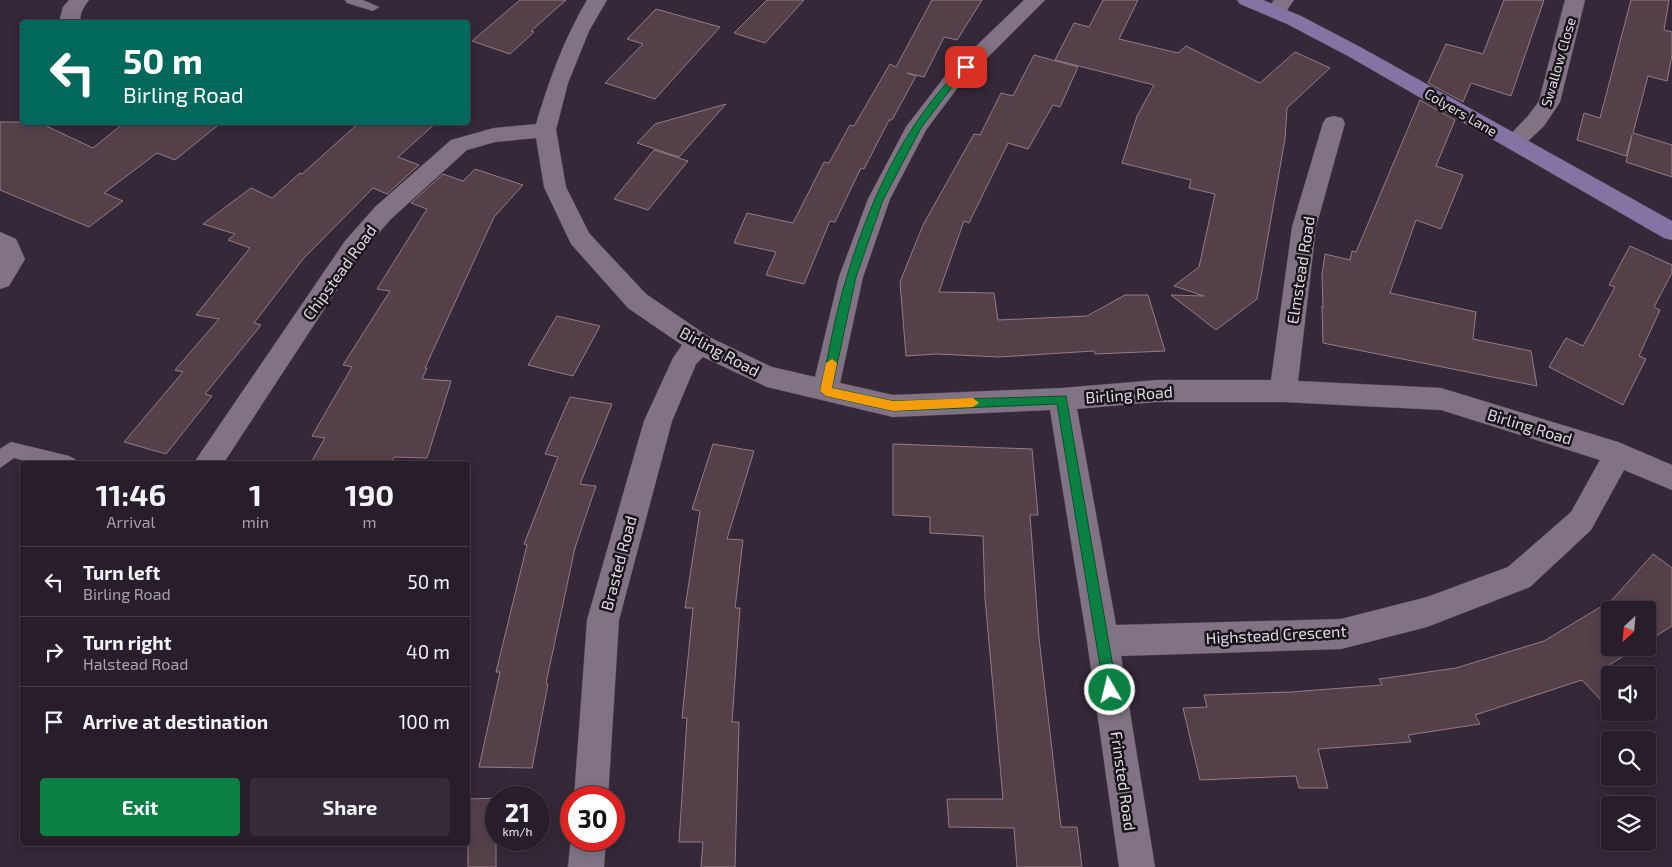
<!DOCTYPE html>
<style>
:root{--surface:#281e2a;--page:#342b36;--text:#f1f3f6;--muted:#a5a2a8;--line:#443c47;--accent:#0b8043}
body{margin:0;font-family:"Exo 2",sans-serif;background:var(--page);color:var(--text);height:100vh;display:flex;flex-direction:column;font-size:19px;white-space:nowrap}
*{box-sizing:border-box;margin:0}
p{font-size:16px;color:var(--muted)}
.icon{flex:none;width:28px;height:28px;fill:none;stroke:currentColor;stroke-width:2;stroke-linecap:round;stroke-linejoin:round}
.map{position:relative;flex:1;overflow:hidden}
.sheet{position:absolute;left:20px;top:461px;width:450px;height:385px;display:flex;flex-direction:column;background:var(--surface);border-radius:5px;box-shadow:0 2px 12px #0003,0 0 0 1px var(--line)}
.sheet>*{flex:none}
.hud{position:absolute;left:20px;top:20px;width:450px;height:105px;border-radius:5px;box-shadow:0 2px 12px #0003,0 0 0 1px var(--line);background:#00695c;color:#fff;overflow:hidden}
.needle{width:32px;rotate:206deg}
.controls{position:absolute;left:1601px;top:601px;display:grid;gap:10px}
.controls a{display:grid;place-items:center;width:55px;height:55px;border-radius:5px;background:var(--surface);box-shadow:0 2px 12px #0003,0 0 0 1px var(--line);font-size:25px}
.speed{position:absolute;left:485px;top:786px;display:flex;gap:10px;font-size:25px;font-weight:700;text-align:center}
.speed>*{display:grid;place-content:center;width:65px;height:65px;border-radius:50%;background:var(--surface);box-shadow:0 2px 12px #0003,0 0 0 1px var(--line);line-height:1}
.speed small{font-size:12px;font-weight:400}
.speed .limit{border:8px solid #d22;background:#fff;color:#111}
.pin{position:absolute;display:grid;place-items:center;width:42px;height:42px;color:#fff;margin:-21px;border-radius:10px;box-shadow:0 2px 8px #0006}
.me{position:absolute;width:55px;margin:-28px;rotate:352deg;stroke-linejoin:round;filter:drop-shadow(0 0 4px #0008)}
.turn{display:flex;align-items:center;gap:18px;height:105px;padding:0 20px;font-size:22px}
.turn .icon{width:65px;height:65px;stroke-width:2.5}
.turn b{display:block;font-size:35px;line-height:42px}
.eta{display:flex;justify-content:space-evenly;align-items:center;height:85px;text-align:center}
.eta b{font-size:30px;font-weight:700;line-height:35px}
.cta{display:flex;gap:10px;margin-top:auto;padding:10px 20px}
.cta a{flex:1;height:58px;border-radius:5px;background:var(--accent);color:#fff;font-size:20px;font-weight:700;line-height:58px;text-align:center}
.cta a+a{background:var(--page);color:var(--text)}
ul{padding:0;list-style:none}
li{display:flex;align-items:center;gap:15px;height:70px;padding:0 20px;border-top:1px solid var(--line)}
li div{flex:1}
li b{display:block;font-size:19px}
li em{font-style:normal}
.map>svg:first-child{display:block}
.building{fill:#554049;stroke:#937b84}
.lines{fill:none;stroke-linecap:round;stroke-linejoin:round}
.lane-casing{stroke:#4f4552;stroke-width:1}
.street-casing{stroke:#4f4552;stroke-width:1}
.secondary-casing{stroke:#4f4552;stroke-width:1}
.lane{fill:#817384;fill-rule:evenodd}
.street{fill:#817384;fill-rule:evenodd}
.secondary{fill:#8474a4;fill-rule:evenodd}
.route{fill:#0b8043;stroke:#07532c}
.slow{fill:#f59e0b}
.labels{text-anchor:middle;dominant-baseline:central;stroke-width:5;stroke-linejoin:round;paint-order:stroke}
.far-street-label{font-size:14px;fill:#e0d8e2;stroke:#19141a}
.street-label{font-size:16px;fill:#e0d8e2;stroke:#19141a}
</style>
<div class="map">
<svg width="1672" height="867" viewBox="0 0 1672 867">
<rect width="100%" height="100%" fill="#352838"/>
<!-- building -->
<path class="building" d="M520 0H566L531 31 534 32 510 54 472 41Z
M767 0H804L765 43 734 33Z
M932 0H982L957 40 944 37 924 77 907 73 916 76 892 120H889L864 169 861 168 835 222 830 221 804 284 766 275 776 252 734 243 747 213 793 223 824 162 829 163 850 125 854 126 890 64 896 67Z
M1103 0H1138L1119 39 1178 53 1186 46 1260 83 1295 52 1330 68 1287 108 1285 139 1257 299 1216 330 1171 295 1204 296 1174 286 1199 267 1215 194 1189 188 1191 180 1122 163 1137 116 1154 85 1055 60 1074 23 1089 27Z
M1504 0H1544L1511 96 1471 83 1463 102 1428 83 1446 44 1483 54Z
M1631 0H1669L1664 30 1672 32V55L1667 81 1648 76 1633 133 1672 145V177L1626 162 1632 135 1626 156 1577 140 1584 113 1600 118Z
M656 9 720 27 655 99 605 83 643 44 627 39Z
M1034 55 1078 67 1060 107 1053 105 1028 149 1008 143 969 223 964 221 939 292 994 293 998 320 1087 316 1125 295H1148L1165 351 1095 354 1094 351 999 357 936 354 906 356 900 282 923 225 974 134 980 135 1001 93 1013 96Z
M1420 100 1455 120 1436 166 1463 175 1441 229 1416 220 1390 293 1476 312 1473 339 1531 351 1537 386 1323 343 1322 306 1323 307 1322 275 1325 254 1350 260 1352 251 1356 252Z
M726 104 679 157 637 143 655 124Z
M0 122H38L93 148 125 122H222L175 160 157 153 104 193 123 201 89 227 0 190Z
M360 122H437L398 157 419 165 387 194 373 188 303 259 254 323 261 325 205 394 212 396 166 454 124 442 183 372 175 370 219 319 196 315 250 248 228 240 235 234 203 224 251 188 272 198 300 173 302 174Z
M654 150 688 161 648 210 614 199Z
M475 169 523 185 494 217 425 368H427L422 379 451 381 427 458 394 457 391 464H310L325 438 312 436 352 367 343 365 390 291 377 289 427 209 411 203 443 174 463 181Z
M1630 246 1672 265V273L1654 307 1660 310 1639 356 1646 359 1623 405 1549 367 1566 338 1583 346 1615 287 1609 285Z
M557 316 600 326 573 376 528 365Z
M570 397 612 404 580 484 596 486 575 548 546 683 548 684 532 768 479 767 500 672H496L527 545 524 544 558 457 545 454Z
M713 444 754 451 727 539 743 540 735 608H740L732 722H739L735 867H701L703 842H679L687 718H682L693 608H685L700 511 692 509Z
M893 444 1032 449 1038 515H1030L1039 638 1061 827H1077L1082 867H1017L1014 828 949 827 947 799H1003L985 598 983 536 930 533V517L893 515Z
M1653 554 1672 568V626L1648 641V610H1610V648H1637L1609 665 1610 710 1582 680 1475 715 1480 724 1408 735 1411 742 1318 749 1328 788H1299L1296 776 1200 780 1183 708 1207 707 1204 695 1291 692 1382 685 1379 679 1456 668 1544 641 1612 600Z
M496 798V867H468V799Z"/>
<g class="lines">
<defs>
<path id="lane" d="M345 0H363L379 7 373 11 347 3Z
M11 442 69 456 75 459 78 464H37L14 458 0 468V449Z"/>
<path id="street" d="M69 0H89C83 8 79 14 81 22H62L60 18 63 7Z
M587 0H607L589 31 568 83 556 130 566 187 589 233 646 294 709 337 772 367 815 377 839 277 868 199 906 127 945 76 1024 0H1045L959 86 926 130 890 199 863 277 840 383 893 395 1062 388 1157 380H1271L1292 227 1323 123 1326 118 1334 116 1342 118 1345 123 1316 227 1298 381 1441 388 1618 442 1672 465V490L1624 470 1591 530 1530 587 1427 627 1341 649 1121 656 1155 867H1119L1087 641 1050 410 893 417 767 387 703 357 696 364 672 421 619 620 608 798H574L587 620 644 421 673 358 682 345 628 308 571 244 544 187 536 138 495 142 467 150 391 219 361 253 223 464H193L345 241 375 207 451 140 494 128 536 124C549 80 564 39 587 0ZM1157 402H1283L1441 410 1600 460 1571 512 1508 567 1427 597 1341 619 1116 625 1077 409Z
M1274 0H1294L1283 16H1269L1266 12Z
M1565 0H1585L1560 102 1544 126 1522 147 1514 149 1506 147 1503 142 1528 116 1539 101Z
M0 232 16 239 25 259 9 286 0 289Z
M571 838V840H606L604 867H568Z"/>
<path id="secondary" d="M1237 0H1263L1301 16 1362 48 1672 221V240L1664 238 1348 56 1287 24 1240 4Z"/>
</defs>
<!-- lane casing -->
<use href="#lane" class="lane-casing"/>
<!-- street casing -->
<use href="#street" class="street-casing"/>
<!-- secondary casing -->
<use href="#secondary" class="secondary-casing"/>
<!-- lane -->
<use href="#lane" class="lane"/>
<!-- street -->
<use href="#street" class="street"/>
<!-- secondary -->
<use href="#secondary" class="secondary"/>
</g>
<!-- route -->
<path class="route" d="M963 66 970 67 955 83 921 128 883 200 856 277 832 388 893 401 1066 396 1117 690 1115 694 1110 696 1106 694 1104 690 1057 404 893 411 826 396 820 391C829 353 835 314 847 276 870 200 905 122 963 66Z"/>
<!-- slow -->
<path class="slow" d="M832 359 837 363 832 388 893 401 973 398 979 403 973 407 893 411 826 396 820 391 826 363Z"/>
<g class="labels">
<!-- far-street labels -->
<g class="far-street-label">
<text transform="translate(1558 62) rotate(-74)">Swallow Close</text>
<text transform="translate(1461 112) rotate(30)">Colyers Lane</text>
</g>
<!-- street labels -->
<g class="street-label">
<text transform="translate(1300 270) rotate(-81)">Elmstead Road</text>
<text transform="translate(339 272) rotate(-54)">Chipstead Road</text>
<text transform="translate(720 351) rotate(28)">Birling Road</text>
<text transform="translate(1129 394) rotate(-4)">Birling Road</text>
<text transform="translate(1530 426) rotate(17)">Birling Road</text>
<text transform="translate(618 563) rotate(-75)">Brasted Road</text>
<text transform="translate(1276 634) rotate(-3)">Highstead Crescent</text>
<text transform="translate(1124 781) rotate(82)">Frinsted Road</text>
</g>
</g>
</svg>
<div class="controls">
<a><svg class="needle" viewBox="-14 -14 28 28"><path d="M0-13l5 13h-10z" fill="#e53935"/><path d="M0 13l5-13h-10z" fill="#a5a2a8"/></svg></a>
<a><svg class="icon" aria-label="sound" viewBox="0 0 24 24"><path d="M4 9h4l5-4v14l-5-4H4zM17 9q2 3 0 6"/></svg></a>
<a><svg class="icon" aria-label="search" viewBox="0 0 24 24"><circle cx="10" cy="10" r="6"/><path d="M15 15l6 6"/></svg></a>
<a><svg class="icon" aria-label="layers" viewBox="0 0 24 24"><path d="M12 4l9 5-9 5-9-5zM3 14l9 5 9-5"/></svg></a>
</div>
<div class="speed"><div>21<small>km/h</small></div><div class="limit">30</div></div>
<div class="pin" style="left:966px;top:67px;background:#d93025"><svg class="icon" aria-label="arrive" viewBox="0 0 24 24"><path d="M6 21V4h12l-3 4 3 4H6"/></svg></div>
<svg class="me" style="left:1110px;top:690px" viewBox="-20 -20 40 40"><circle r="17" fill="#0b8043" stroke="#fff" stroke-width="3"/><path d="M0-11L8 9 0 5-8 9z" fill="#fff"/></svg>
<div class="hud">
<div class="turn"><svg class="icon" aria-label="left" viewBox="0 0 24 24"><path d="M17 20v-9H6M10 6l-5 5 5 5"/></svg><div><b>50 m</b>Birling Road</div></div>
</div>
<section class="sheet">
<div class="eta">
<div><b>11:46</b><p>Arrival</p></div>
<div><b>1</b><p>min</p></div>
<div><b>190</b><p>m</p></div>
</div>
<ul>
<li><svg class="icon" aria-label="left" viewBox="0 0 24 24"><path d="M17 20v-9H6M10 6l-5 5 5 5"/></svg><div><b>Turn left</b><p>Birling Road</p></div><em>50 m</em></li>
<li><svg class="icon" aria-label="right" viewBox="0 0 24 24"><path d="M7 20v-9h11M14 6l5 5-5 5"/></svg><div><b>Turn right</b><p>Halstead Road</p></div><em>40 m</em></li>
<li><svg class="icon" aria-label="arrive" viewBox="0 0 24 24"><path d="M6 21V4h12l-3 4 3 4H6"/></svg><div><b>Arrive at destination</b></div><em>100 m</em></li>
</ul>
<div class="cta"><a>Exit</a><a>Share</a></div>
</section>
</div>
